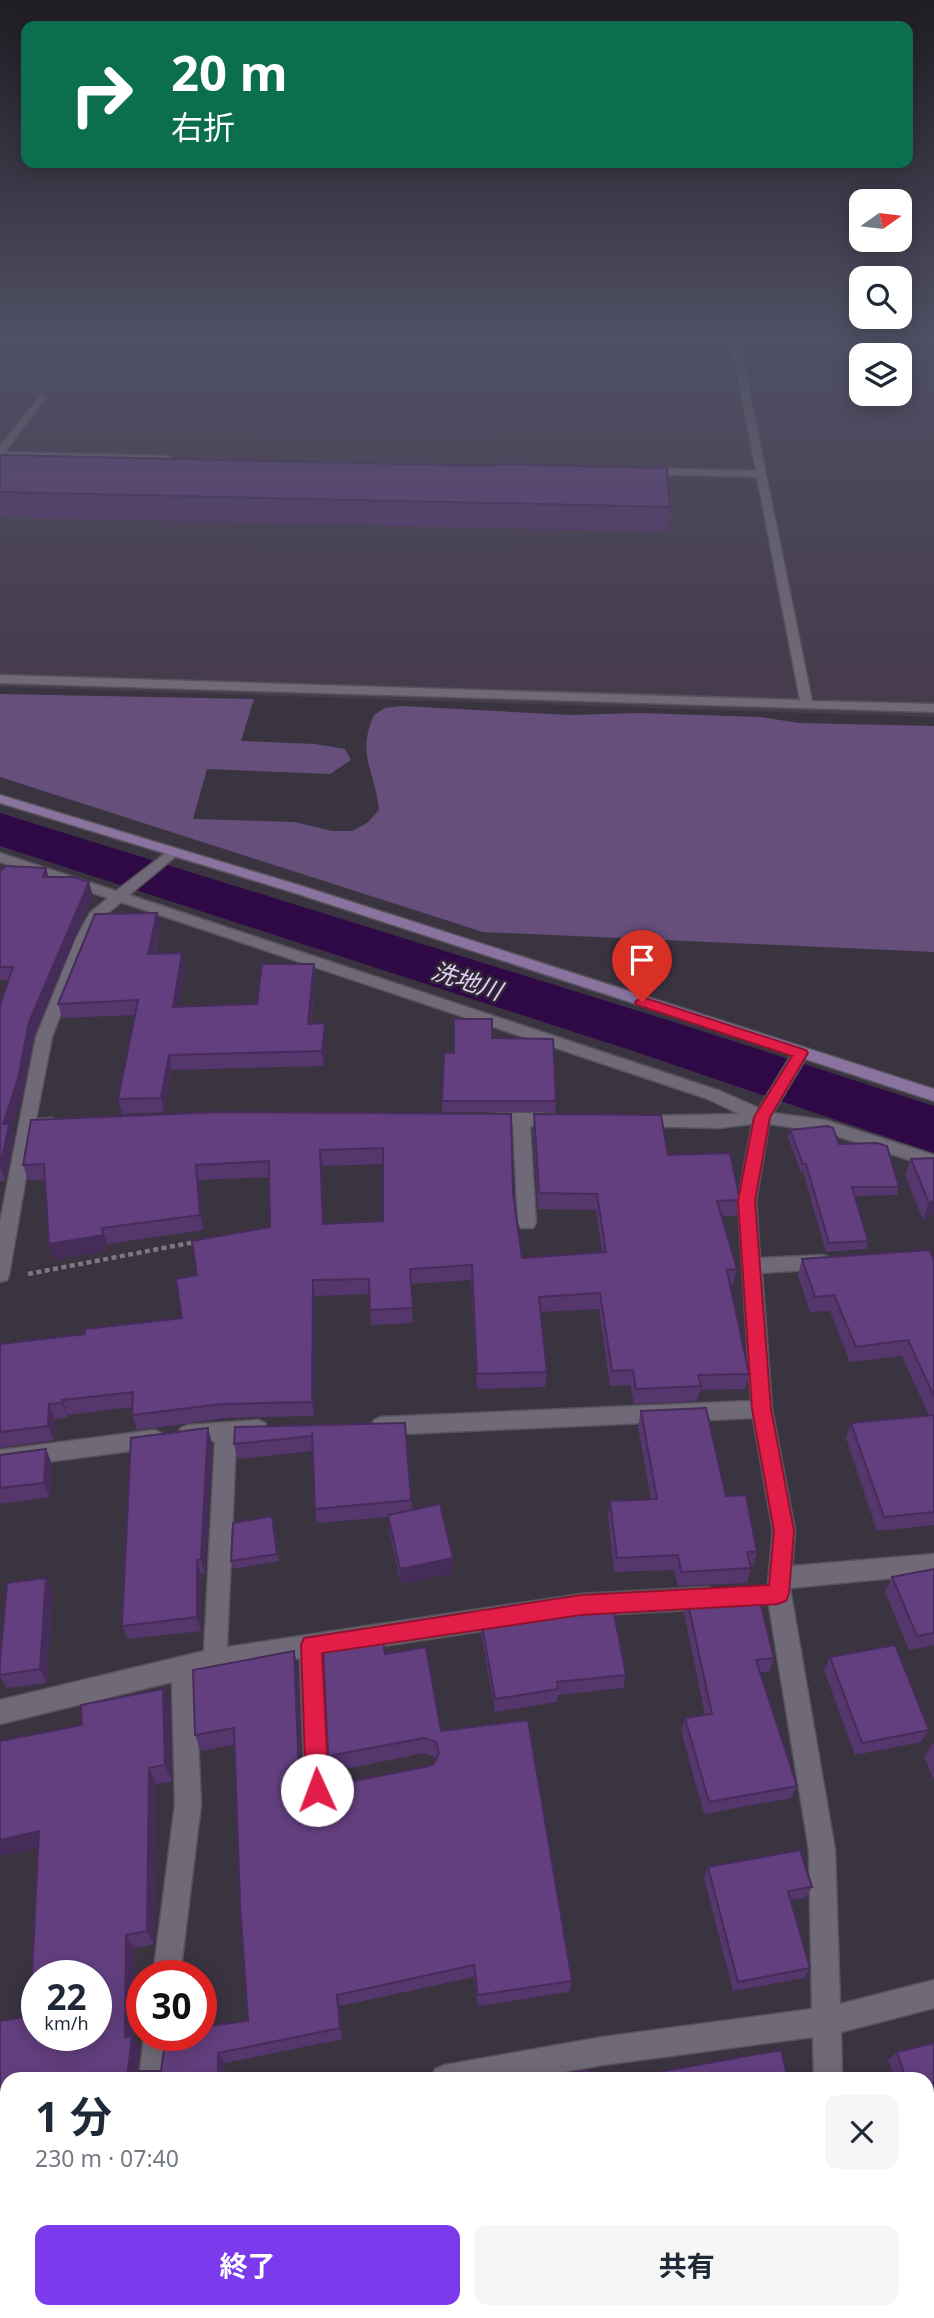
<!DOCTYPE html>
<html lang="ja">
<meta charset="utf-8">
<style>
:root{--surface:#fff;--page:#f6f6f7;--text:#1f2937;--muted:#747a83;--accent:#7c3aed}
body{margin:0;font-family:"Noto Sans","Noto Sans JP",sans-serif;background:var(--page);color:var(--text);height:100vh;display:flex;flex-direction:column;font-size:26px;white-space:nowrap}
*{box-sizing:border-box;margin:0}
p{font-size:23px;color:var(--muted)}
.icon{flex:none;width:38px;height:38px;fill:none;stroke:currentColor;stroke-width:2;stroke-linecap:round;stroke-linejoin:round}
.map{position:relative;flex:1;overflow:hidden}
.side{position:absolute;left:0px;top:2072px;width:934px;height:247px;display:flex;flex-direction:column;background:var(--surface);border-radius:21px 21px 0 0;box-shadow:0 4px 18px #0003}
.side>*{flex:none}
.hud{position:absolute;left:21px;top:21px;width:892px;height:147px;border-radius:14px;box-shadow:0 4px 18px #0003;background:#0b6e4f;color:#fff;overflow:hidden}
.needle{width:46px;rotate:76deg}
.tools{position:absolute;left:849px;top:189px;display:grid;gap:14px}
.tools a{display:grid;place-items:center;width:63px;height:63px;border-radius:14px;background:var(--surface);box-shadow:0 4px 18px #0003;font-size:35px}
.speed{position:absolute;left:21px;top:1960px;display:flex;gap:14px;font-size:35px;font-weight:700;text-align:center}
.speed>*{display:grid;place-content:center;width:91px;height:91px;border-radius:50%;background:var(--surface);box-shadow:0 4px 18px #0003;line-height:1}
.speed small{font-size:18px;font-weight:400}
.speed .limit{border:10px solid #d22;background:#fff;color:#111}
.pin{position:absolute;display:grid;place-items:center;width:60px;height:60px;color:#fff;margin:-72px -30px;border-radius:50% 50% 50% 0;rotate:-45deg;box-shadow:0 0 7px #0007}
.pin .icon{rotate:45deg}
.me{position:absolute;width:77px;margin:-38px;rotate:358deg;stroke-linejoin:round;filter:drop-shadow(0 0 5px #0008)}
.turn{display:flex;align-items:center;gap:24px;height:147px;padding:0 35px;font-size:32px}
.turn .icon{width:91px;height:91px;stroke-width:2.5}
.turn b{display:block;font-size:49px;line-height:60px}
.round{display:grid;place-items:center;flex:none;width:74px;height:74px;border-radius:14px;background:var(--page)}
.summary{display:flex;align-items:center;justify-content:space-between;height:119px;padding:0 35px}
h1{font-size:42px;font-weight:700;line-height:52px}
.action{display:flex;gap:14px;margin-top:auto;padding:14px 35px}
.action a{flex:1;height:80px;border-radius:14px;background:var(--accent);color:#fff;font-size:28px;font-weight:700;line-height:80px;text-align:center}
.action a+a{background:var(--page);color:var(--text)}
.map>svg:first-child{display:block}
.built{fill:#463c4e;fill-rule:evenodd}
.green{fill:#664f7a}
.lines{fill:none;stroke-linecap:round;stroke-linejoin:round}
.river{fill:#2f0946;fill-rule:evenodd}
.lane-casing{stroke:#57525c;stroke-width:3}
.street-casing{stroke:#57525c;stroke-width:3}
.secondary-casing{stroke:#57525c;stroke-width:3}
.path{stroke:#7e7883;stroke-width:4.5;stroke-dasharray:5 3.5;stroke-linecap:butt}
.lane{fill:#706977;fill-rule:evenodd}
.street{fill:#706977;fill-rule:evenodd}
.secondary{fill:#8a739f;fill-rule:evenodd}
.wall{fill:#55366d;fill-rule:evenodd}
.shaded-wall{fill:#452c59}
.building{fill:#633f7f;stroke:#452c59;stroke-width:2;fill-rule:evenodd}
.route{fill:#e11d48;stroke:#92132f;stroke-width:2}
.labels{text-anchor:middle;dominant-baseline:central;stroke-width:5;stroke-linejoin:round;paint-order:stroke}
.water-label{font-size:24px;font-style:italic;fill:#e3cff5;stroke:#302935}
</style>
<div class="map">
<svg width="934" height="2318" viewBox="0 0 934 2318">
<rect width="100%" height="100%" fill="#3a3340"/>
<!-- built -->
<path class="built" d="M0 341H934V717L0 687ZM861 355H900V394H861Z"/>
<!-- green -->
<path class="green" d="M0 694 254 699 241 741 315 744 345 749 351 760 330 774 207 769 193 819 295 822 332 831H352L367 823 379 810C375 770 356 755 374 715L385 708 402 706 570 715 639 713 761 717 799 723 934 726V952L483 932 0 777Z"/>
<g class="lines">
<!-- river -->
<path class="river" d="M0 813 674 1022 934 1106V1153L630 1050 0 846Z"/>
<defs>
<path id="lane" d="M731 341H739L812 701 934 704V712L0 683V675L800 700 757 477 644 474 639 471 644 468 756 471Z
M42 394 46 397 5 452 168 456 173 459 168 462 0 458V446Z"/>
<path id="street" d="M171 849 176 850V856L129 895 720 1091 759 1108 795 1049H807L809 1053 773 1113 825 1120 934 1155V1168L824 1132 769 1124 756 1201 760 1258 822 1255 829 1257 831 1262 829 1267 822 1269 762 1273 772 1409 795 1531 792 1566 934 1554V1574L790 1588 835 1850 840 2004 934 1980V2008L841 2032 842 2079H814L813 2037 603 2065 524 2079H431L435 2069 445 2065 603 2037 812 2009 809 1850 767 1594 773 1531 753 1418 381 1435 374 1432 371 1426 374 1420 381 1417 751 1401 738 1201 752 1124 719 1128 634 1126 631 1122 640 1116 739 1114 708 1099 121 902 101 919 90 938 52 1037 36 1119 52 1118 61 1124 52 1130 34 1131 9 1275 7 1280 0 1282V1222L36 1037 76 938 90 913 108 898 0 862V853L116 891Z
M521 1113 556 1114 565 1120 556 1126H530L536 1223 533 1228H521L518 1223 513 1126H489L480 1120 489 1114Z
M258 1420 265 1423 268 1429 265 1435 236 1440 227 1647 581 1594 708 1587 716 1590 719 1598 716 1606 708 1609 581 1616 323 1655 329 1775 339 1773 348 1776 351 1785 348 1794 317 1802 308 1799 305 1790 300 1658 195 1676 201 1804 180 1976H153L175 1804 172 1682 0 1724V1700L204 1651 215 1441 188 1443 181 1440 178 1434 181 1428 188 1425Z
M154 1430 161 1433 164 1439 161 1445 154 1448 0 1468V1450Z
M144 2035H172L167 2079H139Z
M7 2219V2249L0 2252V2222Z
M114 2312H144L145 2318H113Z
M814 2312H844L845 2318H813Z"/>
<path id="secondary" d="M0 795 305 887 934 1089V1101L295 893 0 803Z"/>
</defs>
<!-- lane casing -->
<use href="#lane" class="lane-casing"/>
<!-- street casing -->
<use href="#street" class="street-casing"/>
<!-- secondary casing -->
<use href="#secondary" class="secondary-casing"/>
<!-- path -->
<path class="path" d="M28 1274 195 1242"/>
<!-- lane -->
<use href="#lane" class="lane"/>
<!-- street -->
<use href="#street" class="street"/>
<!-- secondary -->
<use href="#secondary" class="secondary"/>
</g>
<!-- wall -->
<path class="wall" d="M0 455 495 466 670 507 668 532 0 517Z
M0 870 49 877 93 896 34 1036 23 1092 11 1129 14 1138 5 1181H0V1005L8 980H0Z
M160 927 155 954 185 968 178 1006 257 1004 314 964 315 979 311 1024 325 1023 326 1038 324 1066 172 1070 164 1112 122 1114 118 1099 135 1015 62 1018 58 1004Z
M492 1038 556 1101 555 1112H442V1101L454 1053Z
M511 1114 513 1193 522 1258 602 1253 596 1210 538 1209 533 1130 534 1114 668 1155 740 1200 736 1216H721L737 1269 733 1285H730L749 1374 745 1389 700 1390 697 1401 634 1404 630 1385 610 1386 599 1309 541 1312 547 1372 545 1387 477 1389 471 1280 411 1284 413 1323 371 1325 369 1294 315 1296 314 1416 226 1418 137 1430 132 1415V1407L68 1415V1417L55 1419 54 1440 0 1448V1344L85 1334 182 1318 197 1275 270 1227 269 1177 199 1180 203 1230 107 1244V1250L54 1260 49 1244 45 1180H28L23 1165ZM383 1164V1221L324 1224 322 1166Z
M790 1130 839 1144 899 1187 897 1195 855 1196 868 1241 866 1249 826 1252 803 1172H801L788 1138Z
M934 1158V1214L923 1220 905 1175 911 1159Z
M802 1259H934V1525L877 1531 846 1438 851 1423 929 1416 902 1356 850 1362 830 1311 810 1312 798 1275Z
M641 1411 726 1496 757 1552 753 1566H751V1568L747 1583 678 1586 674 1570 614 1572 608 1516 610 1501 651 1499 638 1427Z
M405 1423 412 1510 453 1558V1573L401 1584 389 1530 388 1517 317 1523 315 1509 312 1451 238 1459 234 1444Z
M212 1443 205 1573 201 1574V1631L128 1639 122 1626Z
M0 1455 52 1464 50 1497 0 1504Z
M274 1524 279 1561 233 1569 231 1561Z
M934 1569V1645L909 1650 885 1592 892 1577Z
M46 1578 53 1593 47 1683 7 1688 0 1677V1661Z
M687 1599 774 1658 769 1672H760L797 1786 791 1798 704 1814 681 1731 685 1718 705 1715 684 1613Z
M481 1620 626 1675 623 1688 558 1695 557 1702 495 1712 481 1633Z
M385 1654 441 1731 572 1981 569 1992 478 2006 474 1977 340 2006 343 2039 225 2063 224 2079H7V2176L0 2177V2021L30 2016 82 1725 163 1689 170 1705 172 1781 156 1784 154 1944 134 1948 133 2038 140 2047 138 2071H161L248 2021 234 1745 201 1751 195 1735 298 1668 302 1785 313 1789 425 1767 434 1764 437 1758 424 1753 331 1772 328 1756Z
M830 1657 929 1730 921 1742 855 1755 824 1670Z
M932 1744H934V1780L924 1757Z
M708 1867 812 1887 805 1898 790 1900 810 1968 804 1978 733 1991 704 1878Z
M934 2043V2318H898L896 2312H928V2079H895L888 2060 897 2052Z
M601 2312H797L798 2318H602Z"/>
<!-- shaded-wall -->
<path class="shaded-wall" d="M46 868 50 881 43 877Z
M89 882 93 896 34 1036 23 1092 11 1129 14 1138 5 1181 0 1167 3 1124 29 1022Z
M157 913 160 927 151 968 148 954Z
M182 953 185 968 176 1021 173 1007Z
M314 964 315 979 309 1038 308 1024Z
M325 1023 326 1038 324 1066 322 1051Z
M169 1055 172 1070 164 1112 161 1098Z
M320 1150 322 1166 325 1240 323 1224Z
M196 1165 199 1180 203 1230 200 1215Z
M934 1201V1214L923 1220 929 1203Z
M102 1228 107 1244V1250L54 1260 49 1244Z
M313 1280 315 1296 314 1416 312 1402Z
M62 1400 68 1415V1417L62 1403Z
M49 1404 55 1419 54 1440 48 1426Z
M208 1428 212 1443 205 1573 201 1559Z
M46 1449 52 1464 50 1497 44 1483Z
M453 1558V1573L401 1584 400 1569Z
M197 1560 201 1574V1631L197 1617Z
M46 1578 53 1593 47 1683 40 1669Z
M294 1651 298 1668 302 1790 299 1775Z
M163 1689 170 1705 172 1781 165 1765Z
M149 1768 156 1784 154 1944 147 1931Z
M39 1831 49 1846 0 1856V1840Z
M126 1935 134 1948 133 2038 140 2047 137 2079 128 2071 125 2037Z
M337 1995 340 2006 343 2039 340 2028Z
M218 2053 225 2063 224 2079H218Z
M0 2298 2 2299 1 2318H0Z
M311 2312H327L303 2318H287Z"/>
<!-- building -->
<path class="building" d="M0 455 495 466 496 464 667 468 670 507 0 492Z
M5 866 46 868 43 877H74L89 882 29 1022 18 1079 3 1124H9L0 1167V1005L13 967H0V870H2Z
M157 913 148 954 182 953 173 1007 257 1004 262 964H314L308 1024 325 1023 322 1051 169 1055 161 1098 118 1099 138 1000 58 1004 95 914Z
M454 1019H492V1038L553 1039 556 1101H442L444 1053H454Z
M219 1112 511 1114 513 1193 522 1258 606 1252 597 1194 539 1193 534 1114 661 1115 668 1155 730 1153 740 1200 717 1201 737 1269 727 1270 749 1374 698 1375 701 1386 636 1389 633 1370 612 1371 600 1293 539 1297 547 1372 477 1374 472 1265 410 1269 413 1308 370 1310 369 1279 313 1280 312 1402 222 1404 132 1415 133 1392 62 1400V1403L49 1404 48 1426 0 1432V1344L85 1334V1329L182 1318 176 1279 197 1275 192 1241 270 1227 269 1161 196 1165 200 1215 102 1228 103 1235 49 1244 44 1164 23 1165 31 1120ZM383 1148V1221L323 1224 320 1150Z
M827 1126 833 1128 839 1144 877 1143 887 1146 899 1187H852L868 1241 829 1243 806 1164H803L790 1130Z
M934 1158V1201L929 1203 911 1159Z
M929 1250 934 1259V1396L908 1340 856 1347 834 1295 815 1297 802 1259Z
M706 1408 726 1496 746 1495 757 1552H747L751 1568 681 1572 678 1555 617 1558 610 1501 657 1499 641 1411Z
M934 1415V1512L884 1517 851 1423Z
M405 1423 411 1500 315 1509 312 1432V1436L234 1444 235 1427Z
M208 1428 201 1559 197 1560V1617L122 1626 131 1438Z
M46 1449 44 1483 0 1488V1455Z
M440 1504 453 1558 400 1569 388 1515Z
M272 1516 277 1554 231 1561 233 1523Z
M934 1569V1633L917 1636 892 1577Z
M46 1578 40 1669 0 1675V1661L7 1583Z
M758 1594 774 1658 756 1660 797 1786 709 1802 685 1718 712 1714 687 1599Z
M612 1603 626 1675 557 1682 558 1689 495 1699 481 1620Z
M382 1634 385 1654 426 1647 441 1731 528 1720 572 1981 478 1995 474 1965 337 1995 340 2028 218 2053V2079H7V2166L0 2167V2021L30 2016 39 1831 0 1840V1741L82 1725 81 1705 163 1689 165 1765 149 1768 147 1931 126 1935 125 2037 132 2036 128 2071H161L166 2035H201V2027L248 2021 240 1903 234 1728 195 1735 193 1670 294 1651 299 1775 302 1785 313 1789 425 1767 434 1764 439 1753 436 1742 424 1738 328 1756 323 1646ZM37 1976H96V2035H37Z
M895 1645 929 1730 862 1743 830 1657Z
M800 1850 812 1887 788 1891 810 1968 738 1982 708 1867Z
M934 2043V2318H909L907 2312H928V2079H906L897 2052Z
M781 2050 788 2079H659L658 2072Z
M589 2070 591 2079H540Z
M210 2312H311L287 2318H210Z
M411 2312H458L459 2318H412Z
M606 2312H797L798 2318H606Z"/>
<!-- sky -->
<linearGradient id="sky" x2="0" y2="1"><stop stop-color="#201c23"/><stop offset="0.51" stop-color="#4f5064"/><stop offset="1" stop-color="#4f5064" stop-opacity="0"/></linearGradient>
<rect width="934" height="665" fill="url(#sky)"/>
<!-- route -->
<path class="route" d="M642 997 806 1050 808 1053 770 1117 755 1201 771 1409 794 1531 789 1594 786 1601 778 1604 581 1615 322 1653 329 1790 325 1798 317 1801 309 1798 306 1790 301 1645 304 1638 581 1595 769 1585 774 1531 752 1409 738 1201 754 1117 792 1056 637 1005 635 1002Z"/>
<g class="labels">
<!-- water labels -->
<g class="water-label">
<text transform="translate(467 980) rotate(18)">洗地川</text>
</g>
</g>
</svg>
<div class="tools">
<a><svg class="needle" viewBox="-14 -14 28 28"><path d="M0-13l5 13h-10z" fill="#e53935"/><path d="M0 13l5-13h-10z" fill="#747a83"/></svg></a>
<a><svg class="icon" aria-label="search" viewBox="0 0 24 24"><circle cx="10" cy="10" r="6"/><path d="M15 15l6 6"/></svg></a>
<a><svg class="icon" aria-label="layers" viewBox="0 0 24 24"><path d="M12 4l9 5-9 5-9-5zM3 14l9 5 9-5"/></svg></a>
</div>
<div class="speed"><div>22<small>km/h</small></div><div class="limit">30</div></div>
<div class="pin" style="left:642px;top:1002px;background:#d93025"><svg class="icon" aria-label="arrive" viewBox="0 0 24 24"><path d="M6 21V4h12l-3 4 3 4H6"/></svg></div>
<svg class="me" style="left:317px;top:1790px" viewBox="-20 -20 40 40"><circle r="19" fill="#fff"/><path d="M0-13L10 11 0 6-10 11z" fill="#e11d48"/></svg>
<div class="hud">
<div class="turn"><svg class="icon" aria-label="right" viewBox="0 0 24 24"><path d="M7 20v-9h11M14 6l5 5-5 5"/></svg><div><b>20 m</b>右折</div></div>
</div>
<section class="side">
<div class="summary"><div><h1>1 分</h1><p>230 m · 07:40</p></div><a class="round"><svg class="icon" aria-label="close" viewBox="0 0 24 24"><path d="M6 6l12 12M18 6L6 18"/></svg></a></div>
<div class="action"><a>終了</a><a>共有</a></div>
</section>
</div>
